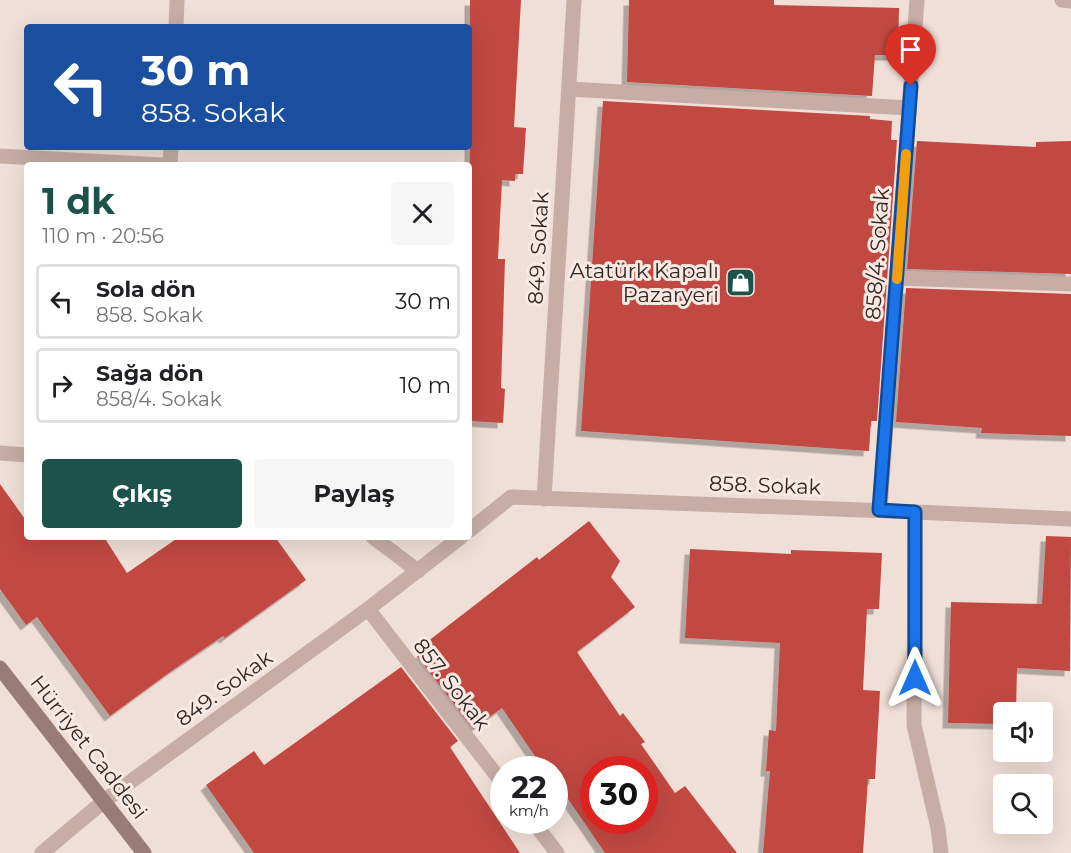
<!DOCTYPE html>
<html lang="tr">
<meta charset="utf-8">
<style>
:root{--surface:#fff;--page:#f6f6f6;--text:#202124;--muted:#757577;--line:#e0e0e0;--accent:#1d524b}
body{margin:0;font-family:Montserrat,sans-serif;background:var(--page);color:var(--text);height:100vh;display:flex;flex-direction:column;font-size:22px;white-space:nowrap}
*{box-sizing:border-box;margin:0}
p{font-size:20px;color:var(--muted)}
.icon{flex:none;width:33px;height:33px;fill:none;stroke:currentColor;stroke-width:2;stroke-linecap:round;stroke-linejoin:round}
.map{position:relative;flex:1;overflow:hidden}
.sheet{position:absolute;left:24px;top:162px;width:448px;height:378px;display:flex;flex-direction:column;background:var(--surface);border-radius:6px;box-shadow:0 6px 24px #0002}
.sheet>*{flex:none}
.banner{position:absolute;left:24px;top:24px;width:448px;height:126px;border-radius:6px;box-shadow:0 6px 24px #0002;background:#1a4fa0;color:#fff;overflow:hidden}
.fabs{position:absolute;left:993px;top:702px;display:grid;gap:12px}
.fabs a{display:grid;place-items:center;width:60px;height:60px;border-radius:6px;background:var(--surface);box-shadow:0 6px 24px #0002;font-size:30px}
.speed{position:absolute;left:490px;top:756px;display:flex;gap:12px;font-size:30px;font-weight:700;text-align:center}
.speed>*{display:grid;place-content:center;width:78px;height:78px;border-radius:50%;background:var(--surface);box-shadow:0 6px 24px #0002;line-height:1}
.speed small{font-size:15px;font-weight:400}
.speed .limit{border:9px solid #d22;background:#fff;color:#111}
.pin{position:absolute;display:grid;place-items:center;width:51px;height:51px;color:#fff;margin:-62px -26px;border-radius:50% 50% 50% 0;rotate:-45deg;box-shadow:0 0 6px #0007}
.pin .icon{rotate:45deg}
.me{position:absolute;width:66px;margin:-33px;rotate:0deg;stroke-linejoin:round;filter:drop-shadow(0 0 4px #0008)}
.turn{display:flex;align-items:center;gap:21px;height:126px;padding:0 18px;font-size:27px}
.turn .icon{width:78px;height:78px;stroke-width:2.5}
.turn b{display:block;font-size:42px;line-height:51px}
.round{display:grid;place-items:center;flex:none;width:63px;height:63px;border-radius:6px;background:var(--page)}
.headline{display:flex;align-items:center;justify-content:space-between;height:102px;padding:0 18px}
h1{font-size:36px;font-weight:700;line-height:45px;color:var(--accent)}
.primary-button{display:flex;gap:12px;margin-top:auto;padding:12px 18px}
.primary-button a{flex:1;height:69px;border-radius:6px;background:var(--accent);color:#fff;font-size:24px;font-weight:700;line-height:69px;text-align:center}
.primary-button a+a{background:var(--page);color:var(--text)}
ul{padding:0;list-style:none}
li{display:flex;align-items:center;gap:18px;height:75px;margin:0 12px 9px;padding:0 6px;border:3px solid var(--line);border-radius:6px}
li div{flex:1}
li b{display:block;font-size:22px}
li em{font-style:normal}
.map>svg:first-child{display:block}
.building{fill:#c24843;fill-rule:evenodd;filter:url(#shadow)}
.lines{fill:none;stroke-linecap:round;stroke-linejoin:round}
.lane{stroke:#c7ada4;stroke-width:15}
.street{stroke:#c7ada4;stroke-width:15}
.secondary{stroke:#9a7c76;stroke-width:15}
.route-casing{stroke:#114b97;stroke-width:15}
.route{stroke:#1a73e8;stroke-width:10}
.slow{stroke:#f59e0b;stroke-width:10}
.labels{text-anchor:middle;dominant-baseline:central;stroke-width:6;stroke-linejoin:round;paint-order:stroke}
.street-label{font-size:21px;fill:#332725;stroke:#f8eae3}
.poi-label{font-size:21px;fill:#332725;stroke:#f8eae3;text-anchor:end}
</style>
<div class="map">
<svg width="1071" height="853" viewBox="0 0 1071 853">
<defs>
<filter id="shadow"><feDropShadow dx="-5.5" dy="5.5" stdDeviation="0" flood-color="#0004"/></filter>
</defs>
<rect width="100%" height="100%" fill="#f0dfd7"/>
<!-- building -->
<path class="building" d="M470 0H521L514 127 526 128 523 174H515V181L502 180 498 259H505L501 388 505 389 503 423 470 421Z
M629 0H774V5L899 8 898 55H875L872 96 627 82Z
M603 101 870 116V119L892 121 891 140H897L877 421H871L869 451 581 431Z
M917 141 1036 147V142L1071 141V274L907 269Z
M906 288 1071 294V436L981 433 982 428 896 422Z
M0 484 27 522V537H104L127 573 179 537H275L306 580 225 638 223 636 170 672 110 716 37 617 26 625 0 589Z
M589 521 620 561 611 577 635 607 577 652 620 716 623 713 645 742 641 744 675 793 685 786 737 853H605L555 780V770H548L544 764 541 765 502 708 473 729 417 656 430 647 427 642 537 557 539 560ZM594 770H645V820H594Z
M1046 536 1071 537 1070 671 1017 668 1016 712H1004V724L948 723 951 602 1042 604Z
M690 549 791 554V550L882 553 879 609H867L863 690 880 691 875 779H868L863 853H763L770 771H766L769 730 776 731 780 643 685 638Z
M401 667 458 741 450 747 520 853H254L206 785 254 751 264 765Z"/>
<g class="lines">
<!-- lane -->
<path class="lane" d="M569 89 909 108"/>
<!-- street -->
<path class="street" d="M1062 0 1071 1
M176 27 177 0
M0 156 162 165
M170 165 171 147
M897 278 1071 284
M0 453 27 455
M544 499 574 0
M880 510 917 0
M915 512 914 725 938 828 941 853
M470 530 511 497 915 512 1071 519
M373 537 418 571
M368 609 504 785
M532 820 557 853
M42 853 104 801 368 609 461 537"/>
<!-- secondary -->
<path class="secondary" d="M0 668 144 853"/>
</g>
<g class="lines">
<defs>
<path id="route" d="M911 86 879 510 915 512V678"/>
</defs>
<!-- route casing -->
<use href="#route" class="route-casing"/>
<!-- route -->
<use href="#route" class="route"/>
<!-- slow -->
<path class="slow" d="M897 279 906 154"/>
</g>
<!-- icons -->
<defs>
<symbol id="shop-square" viewBox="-11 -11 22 22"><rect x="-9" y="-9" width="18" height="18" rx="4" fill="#1d524b" stroke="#f8eae3"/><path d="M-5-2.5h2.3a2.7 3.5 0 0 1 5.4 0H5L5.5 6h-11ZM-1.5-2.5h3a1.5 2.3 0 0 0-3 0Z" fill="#fff"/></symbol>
</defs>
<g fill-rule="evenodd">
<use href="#shop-square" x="724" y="266" width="33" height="33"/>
</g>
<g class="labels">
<!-- street labels -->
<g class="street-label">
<text transform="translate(538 248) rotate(-87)">849. Sokak</text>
<text transform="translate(877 254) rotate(-86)">858/4. Sokak</text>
<text transform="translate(765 485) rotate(2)">858. Sokak</text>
<text transform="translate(452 684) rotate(52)">857. Sokak</text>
<text transform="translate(224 688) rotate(-36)">849. Sokak</text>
<text transform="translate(89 747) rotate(52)">Hürriyet Caddesi</text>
</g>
<!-- poi labels -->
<g class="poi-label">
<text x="719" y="270">Atatürk Kapalı<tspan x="719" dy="24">Pazaryeri</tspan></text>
</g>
</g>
</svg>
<div class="fabs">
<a><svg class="icon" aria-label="sound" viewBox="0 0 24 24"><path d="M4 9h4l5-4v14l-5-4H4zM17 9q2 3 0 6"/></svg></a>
<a><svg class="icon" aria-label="search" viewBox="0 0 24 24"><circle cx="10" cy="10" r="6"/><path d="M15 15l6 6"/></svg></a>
</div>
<div class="speed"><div>22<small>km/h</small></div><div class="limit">30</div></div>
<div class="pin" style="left:911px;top:86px;background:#d93025"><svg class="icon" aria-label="arrive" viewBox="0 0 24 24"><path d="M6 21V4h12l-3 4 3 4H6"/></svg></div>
<svg class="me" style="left:915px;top:678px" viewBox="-20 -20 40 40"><path d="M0-17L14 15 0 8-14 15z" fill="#1a73e8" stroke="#fff" stroke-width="4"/></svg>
<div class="banner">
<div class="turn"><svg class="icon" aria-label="left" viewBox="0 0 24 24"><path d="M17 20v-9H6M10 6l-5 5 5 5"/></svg><div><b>30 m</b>858. Sokak</div></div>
</div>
<section class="sheet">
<div class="headline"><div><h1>1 dk</h1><p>110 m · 20:56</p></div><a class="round"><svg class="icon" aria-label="close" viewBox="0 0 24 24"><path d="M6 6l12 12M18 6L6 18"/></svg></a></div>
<ul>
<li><svg class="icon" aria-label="left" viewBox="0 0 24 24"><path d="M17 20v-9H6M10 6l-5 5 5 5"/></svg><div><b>Sola dön</b><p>858. Sokak</p></div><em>30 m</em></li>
<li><svg class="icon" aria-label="right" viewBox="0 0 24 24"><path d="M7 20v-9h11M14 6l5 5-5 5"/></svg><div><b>Sağa dön</b><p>858/4. Sokak</p></div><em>10 m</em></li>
</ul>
<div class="primary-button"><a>Çıkış</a><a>Paylaş</a></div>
</section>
</div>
